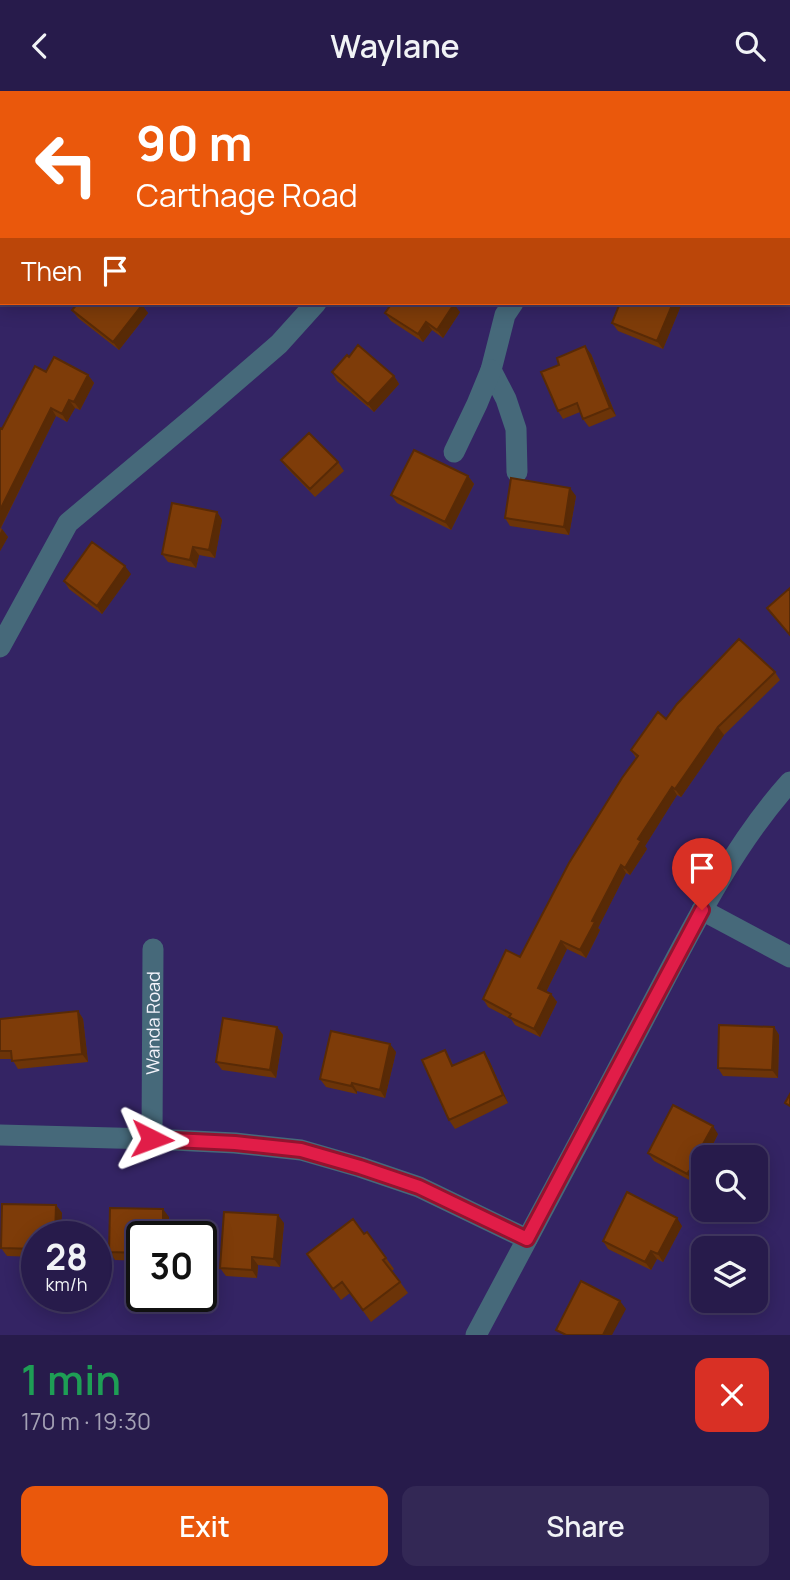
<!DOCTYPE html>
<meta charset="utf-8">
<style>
:root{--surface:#271b4b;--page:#332855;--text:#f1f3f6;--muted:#a4a1b5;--line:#433963;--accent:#ea580c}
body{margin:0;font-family:Manrope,sans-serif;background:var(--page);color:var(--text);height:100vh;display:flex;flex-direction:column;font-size:26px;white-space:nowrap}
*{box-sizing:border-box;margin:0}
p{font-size:23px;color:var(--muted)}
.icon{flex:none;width:38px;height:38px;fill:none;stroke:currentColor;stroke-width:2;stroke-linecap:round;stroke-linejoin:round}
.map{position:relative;height:1244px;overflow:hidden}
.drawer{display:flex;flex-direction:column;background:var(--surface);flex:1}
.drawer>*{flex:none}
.guide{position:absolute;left:0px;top:0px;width:791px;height:214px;box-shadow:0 4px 18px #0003,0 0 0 2px var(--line);background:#ea580c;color:#fff;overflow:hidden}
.buttons{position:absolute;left:691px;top:1054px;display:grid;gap:14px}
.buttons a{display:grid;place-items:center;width:77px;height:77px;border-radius:14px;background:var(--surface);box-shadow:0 4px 18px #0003,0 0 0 2px var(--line);font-size:35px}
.speed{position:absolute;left:21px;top:1130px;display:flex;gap:14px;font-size:35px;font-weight:700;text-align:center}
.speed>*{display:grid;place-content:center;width:91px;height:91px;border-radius:50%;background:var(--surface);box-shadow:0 4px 18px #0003,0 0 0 2px var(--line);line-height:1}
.speed small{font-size:18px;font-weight:400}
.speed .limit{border:4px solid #111;border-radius:10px;background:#fff;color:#111}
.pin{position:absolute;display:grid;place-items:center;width:60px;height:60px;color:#fff;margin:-72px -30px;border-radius:50% 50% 50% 0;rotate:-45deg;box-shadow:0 0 7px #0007}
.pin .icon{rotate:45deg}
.me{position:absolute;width:77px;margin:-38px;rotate:93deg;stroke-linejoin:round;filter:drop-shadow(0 0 5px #0008)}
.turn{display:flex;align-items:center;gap:24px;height:147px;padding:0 21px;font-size:32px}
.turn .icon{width:91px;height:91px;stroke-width:2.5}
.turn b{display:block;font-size:49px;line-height:60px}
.then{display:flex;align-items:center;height:66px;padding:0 21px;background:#0003;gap:14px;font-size:26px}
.round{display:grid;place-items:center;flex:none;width:74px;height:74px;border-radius:14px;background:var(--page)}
.summary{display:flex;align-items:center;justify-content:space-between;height:119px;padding:0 21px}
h1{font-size:42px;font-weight:600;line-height:52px;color:#1e9e55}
.primary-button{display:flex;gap:14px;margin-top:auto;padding:14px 21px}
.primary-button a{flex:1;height:80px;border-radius:14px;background:var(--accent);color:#fff;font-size:28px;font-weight:600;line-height:80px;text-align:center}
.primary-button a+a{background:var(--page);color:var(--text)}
header{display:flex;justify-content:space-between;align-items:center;height:91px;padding:0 21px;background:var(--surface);font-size:32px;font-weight:600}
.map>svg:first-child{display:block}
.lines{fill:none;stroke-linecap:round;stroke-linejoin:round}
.minor{stroke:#46697a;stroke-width:21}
.wall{fill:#6c3408}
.shaded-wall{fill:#582a06}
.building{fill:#7e3c09;stroke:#582a06;stroke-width:2}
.route-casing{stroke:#92132f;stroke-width:18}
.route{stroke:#e11d48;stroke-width:12}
.labels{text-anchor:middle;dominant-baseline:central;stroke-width:5;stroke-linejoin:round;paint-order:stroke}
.street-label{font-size:18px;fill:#f4f3fb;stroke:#2b1859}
</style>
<header><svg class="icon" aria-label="back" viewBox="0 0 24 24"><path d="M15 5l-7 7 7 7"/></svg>Waylane<svg class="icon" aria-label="search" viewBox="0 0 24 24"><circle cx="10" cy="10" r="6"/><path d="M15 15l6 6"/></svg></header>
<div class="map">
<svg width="790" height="1244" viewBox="0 0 790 1244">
<rect width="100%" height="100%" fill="#342464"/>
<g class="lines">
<!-- minor -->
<g class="minor">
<path d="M161 0 165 2"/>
<path d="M513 212 505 224 491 279 506 308 516 338 517 381"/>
<path d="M454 361 477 313 491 279"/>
<path d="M0 556 68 432 199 322 279 253 316 212"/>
<path d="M702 819 790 866"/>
<path d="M0 1044 152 1048 235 1052 301 1059 360 1076 419 1096 527 1148"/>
<path id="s1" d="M152 1048 153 858"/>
<path d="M476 1244C532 1139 588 1035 643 930 686 849 729 759 790 691"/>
</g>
</g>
<!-- wall -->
<path class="wall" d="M350 0H451L455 2H354Z
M682 212 663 258 618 240 612 232Z
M142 214 148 222 119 259 78 227 72 219Z
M460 221 443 247 432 239 423 251 391 230 385 222Z
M591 263 616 325 589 336 583 328 580 321 563 328 558 320Z
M349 266 394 285 399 293 374 321 337 290 332 281Z
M46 281 88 284 94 292 80 319 75 317 67 331 56 325 1 437 8 446 0 460V337L2 338Z
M281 369 338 371 344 380 315 406 287 377Z
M468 385 474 393 451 439 397 412 391 404Z
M576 405 569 444 510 435 505 427Z
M217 421 222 429 215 467 199 464 196 477 168 471 162 463Z
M131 483 102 523 69 498 64 490Z
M775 581 780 589 724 644 681 706 677 704 645 755 647 758 630 784 626 782 598 837 600 839 586 867 567 858 546 901 551 903 557 911 540 946 515 934 511 928 488 916 483 908 520 866 636 667 631 659 666 628Z
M78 920 83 928 88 971 18 978 12 968H0V928Z
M277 936 283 944 276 987 222 979 216 971Z
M774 936 779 944 778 987 723 985 718 977Z
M396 961 385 1007 357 1000V1003L326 996 320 988Z
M484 961 489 969 508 1012 455 1038 449 1029 450 967 453 974Z
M718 1043 711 1057 716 1064 704 1066V1088L702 1091 695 1088 693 1091 654 1070 648 1062Z
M56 1114 62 1122 37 1146V1166L7 1165 1 1157Z
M169 1126 168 1146H142V1170L115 1169 109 1161Z
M284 1132 280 1176 258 1174 257 1187 226 1185 220 1177Z
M682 1135 663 1171 657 1168 651 1179 608 1158 603 1150Z
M367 1141 394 1178 392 1180 408 1202 371 1231 350 1202 341 1209 315 1174Z"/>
<!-- shaded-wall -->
<path class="shaded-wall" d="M673 212H682L663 258 657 250Z
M454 213 460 221 443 247 437 239Z
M142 214 148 222 119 259 113 251Z
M426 231 432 239 423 251 418 243Z
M585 255 591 263 616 325 610 317Z
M88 284 94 292 80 319 74 311Z
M394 285 399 293 374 321 368 313Z
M69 309 75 317 67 331 62 323Z
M51 317 56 325 0 438V419Z
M468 385 474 393 451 439 445 431Z
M570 397 576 405 569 444 564 436Z
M217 421 222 429 215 467 209 459Z
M2 438 8 446 0 460V442Z
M193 456 199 464 196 477 190 469Z
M125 475 131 483 102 523 97 515Z
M718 636 724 644 681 706 675 698Z
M672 696 677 704 645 755 647 758 630 784 625 777 638 748Z
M621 774 626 782 598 837 600 839 586 867 580 859 592 830Z
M561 850 567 858 544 905 538 897Z
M551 903 557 911 540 946 534 938Z
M78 920 83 928 88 971 82 963Z
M277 936 283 944 276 987 270 979Z
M774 936 779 944 778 987 772 979Z
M390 953 396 961 385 1007 380 999Z
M484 961 489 969 508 1012 503 1004Z
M352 992 357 1000V1003L351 995Z
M713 1035 718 1043 711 1057 716 1064 715 1066H705L703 1053Z
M704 1069V1088L702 1091 696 1083Z
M689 1080 695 1088 693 1091 687 1083Z
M56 1114 62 1122 61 1146H55Z
M163 1118 169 1126 168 1146H163Z
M278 1124 284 1132 280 1176 274 1168Z
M677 1127 682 1135 663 1171 658 1163Z
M651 1160 657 1168 651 1179 645 1171Z
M252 1166 258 1174 257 1187 252 1179Z
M620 1210 626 1218 612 1244H603Z"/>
<!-- building -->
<path class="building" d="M364 0H451L455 2H368Z
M484 0H502L506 2H483Z
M0 10 2 11V52L0 51Z
M78 212H139L142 214 113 251 72 219Z
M392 212H452L454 213 437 239 426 231 418 243 385 222Z
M620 212H673L657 250 612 232Z
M358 254 394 285 368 313 332 281 347 264 349 266Z
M585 255 610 317 583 328 577 312 558 320 541 281 559 274 557 267Z
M54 266 88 284 74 311 69 309 62 323 51 317 0 419V337L2 338 35 275 46 281Z
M309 342 338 371 310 398 281 369Z
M414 359 468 385 445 431 391 404Z
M511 387 570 397 564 436 505 427Z
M172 412 217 421 209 459 193 456 190 469 162 463Z
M92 451 125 475 97 515 64 490Z
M790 497V544L767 517Z
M739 548 775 581 718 636 675 698 672 696 638 748 641 750 625 777 621 774 592 830 595 831 580 859 561 850 538 897 551 903 534 938 509 926 511 923 483 908 506 859 520 866 569 772 622 687 638 665 631 659 658 621 666 628 677 613Z
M78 920 82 963 12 970 11 960H0V928Z
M223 927 277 936 270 979 216 971Z
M719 934 774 936 772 979 718 977Z
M331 940 390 953 380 999 352 992 351 995 320 988Z
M445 959 452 975 484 961 503 1004 449 1029 422 969Z
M790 1003V1015L785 1012Z
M673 1014 713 1035 703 1053 710 1056 705 1066H704V1069L696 1083 689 1080 687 1083 648 1062Z
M627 1101 677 1127 658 1163 651 1160 645 1171 603 1150Z
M2 1113 56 1114 55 1146H37V1158L1 1157Z
M110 1117 163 1118V1146H142V1162L109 1161Z
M224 1121 278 1124 274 1168 252 1166V1179L220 1177Z
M353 1128 364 1143 367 1141 386 1167 383 1169 400 1191 363 1219 342 1191 333 1198 307 1163Z
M581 1190 620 1210 603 1244H566L556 1239Z"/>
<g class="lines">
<defs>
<path id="route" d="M152 1048 235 1052 301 1059 360 1076 419 1096 527 1148 702 819"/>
</defs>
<!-- route casing -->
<use href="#route" class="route-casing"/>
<!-- route -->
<use href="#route" class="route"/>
</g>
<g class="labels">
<!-- street labels -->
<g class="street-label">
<text stroke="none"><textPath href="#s1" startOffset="116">Wanda Road</textPath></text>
</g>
</g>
</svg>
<div class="buttons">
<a><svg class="icon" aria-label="search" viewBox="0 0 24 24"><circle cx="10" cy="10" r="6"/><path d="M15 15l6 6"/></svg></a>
<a><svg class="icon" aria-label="layers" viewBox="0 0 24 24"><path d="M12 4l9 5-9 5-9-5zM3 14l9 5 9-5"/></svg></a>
</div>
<div class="speed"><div>28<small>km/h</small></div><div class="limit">30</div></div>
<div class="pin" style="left:702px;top:819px;background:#d93025"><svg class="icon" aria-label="arrive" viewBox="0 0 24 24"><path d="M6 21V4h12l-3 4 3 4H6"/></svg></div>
<svg class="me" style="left:152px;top:1048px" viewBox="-20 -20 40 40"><path d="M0-17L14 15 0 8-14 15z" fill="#e11d48" stroke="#fff" stroke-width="4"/></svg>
<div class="guide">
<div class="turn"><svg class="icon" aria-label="left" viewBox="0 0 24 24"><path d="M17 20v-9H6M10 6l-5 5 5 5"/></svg><div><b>90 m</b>Carthage Road</div></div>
<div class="then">Then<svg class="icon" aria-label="arrive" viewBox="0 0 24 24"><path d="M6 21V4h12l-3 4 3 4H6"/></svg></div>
</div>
</div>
<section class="drawer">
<div class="summary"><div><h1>1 min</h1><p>170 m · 19:30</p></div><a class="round" style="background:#d93025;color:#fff"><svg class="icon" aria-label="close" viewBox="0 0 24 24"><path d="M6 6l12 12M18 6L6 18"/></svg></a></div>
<div class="primary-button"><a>Exit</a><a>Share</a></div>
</section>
